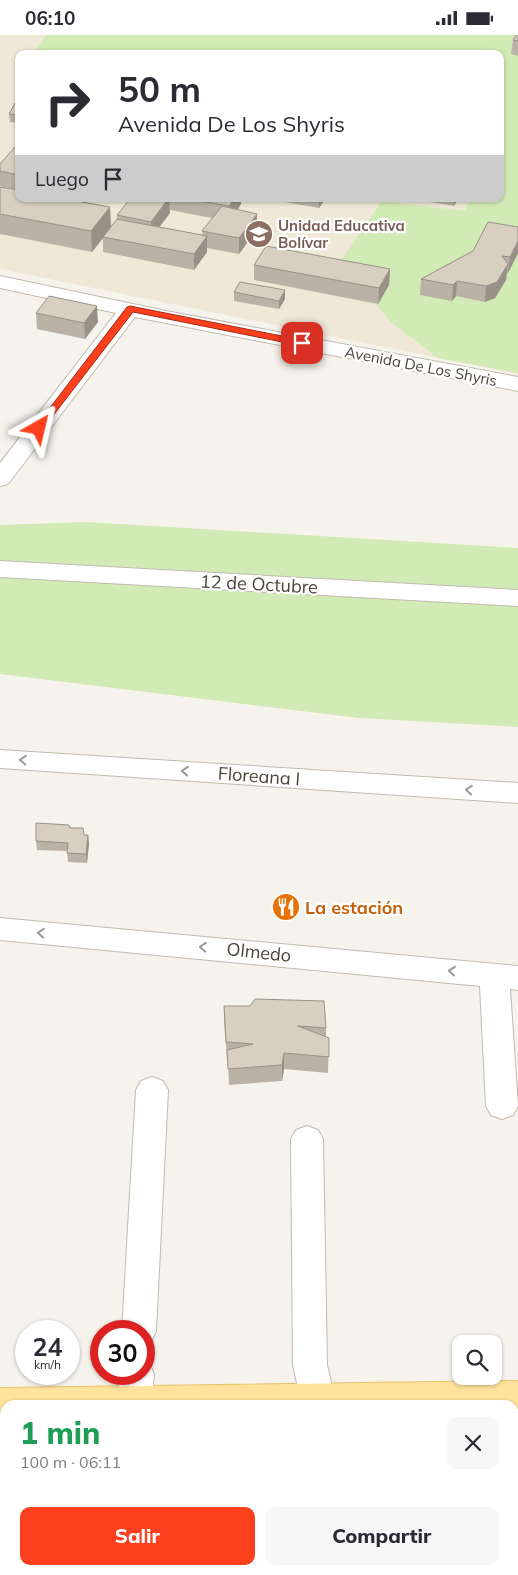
<!DOCTYPE html>
<html lang="es">
<meta charset="utf-8">
<style>
:root{--surface:#fff;--page:#f7f7f7;--text:#2b2b33;--muted:#7c7c81;--accent:#fc3f1d}
body{margin:0;font-family:Mulish,sans-serif;background:var(--page);color:var(--text);height:100vh;display:flex;flex-direction:column;font-size:19px;white-space:nowrap}
*{box-sizing:border-box;margin:0}
p{font-size:16px;color:var(--muted)}
.icon{flex:none;width:28px;height:28px;fill:none;stroke:currentColor;stroke-width:2;stroke-linecap:round;stroke-linejoin:round}
.map{position:relative;flex:1;overflow:hidden}
.details{position:absolute;left:0px;top:1365px;width:519px;height:175px;display:flex;flex-direction:column;background:var(--surface);border-radius:15px 15px 0 0;box-shadow:0 1px 4px #0004}
.details>*{flex:none}
.banner{position:absolute;left:15px;top:15px;width:489px;height:152px;border-radius:10px;box-shadow:0 1px 4px #0004;background:#fff;color:var(--text);overflow:hidden}
.buttons{position:absolute;left:452px;top:1300px;display:grid;gap:10px}
.buttons a{display:grid;place-items:center;width:50px;height:50px;border-radius:10px;background:var(--surface);box-shadow:0 1px 4px #0004;font-size:25px}
.speed{position:absolute;left:15px;top:1285px;display:flex;gap:10px;font-size:25px;font-weight:700;text-align:center}
.speed>*{display:grid;place-content:center;width:65px;height:65px;border-radius:50%;background:var(--surface);box-shadow:0 1px 4px #0004;line-height:1}
.speed small{font-size:12px;font-weight:400}
.speed .limit{border:8px solid #d22;background:#fff;color:#111}
.pin{position:absolute;display:grid;place-items:center;width:42px;height:42px;color:#fff;margin:-21px;border-radius:10px;box-shadow:0 2px 8px #0006}
.me{position:absolute;width:55px;margin:-28px;rotate:37deg;stroke-linejoin:round;filter:drop-shadow(0 0 4px #0008)}
.turn{display:flex;align-items:center;gap:18px;height:105px;padding:0 20px;font-size:22px}
.turn .icon{width:65px;height:65px;stroke-width:2.5}
.turn b{display:block;font-size:35px;line-height:42px}
.then{display:flex;align-items:center;height:48px;padding:0 20px;background:#0003;gap:10px;font-size:19px}
.round{display:grid;place-items:center;flex:none;width:52px;height:52px;border-radius:10px;background:var(--page)}
.headline{display:flex;align-items:center;justify-content:space-between;height:85px;padding:0 20px}
h1{font-size:30px;font-weight:800;line-height:38px;color:#1e9e55}
.button{display:flex;gap:10px;margin-top:auto;padding:10px 20px}
.button a{flex:1;height:58px;border-radius:10px;background:var(--accent);color:#fff;font-size:20px;font-weight:800;line-height:58px;text-align:center}
.button a+a{background:var(--page);color:var(--text)}
.status{display:flex;justify-content:space-between;align-items:center;height:35px;padding:0 25px;background:var(--surface);direction:ltr}
.status svg{height:14px;fill:currentColor}
.map>svg:first-child{display:block}
.education{fill:#efe8d6;fill-rule:evenodd}
.green{fill:#d2eab5}
.lines{fill:none;stroke-linecap:round;stroke-linejoin:round}
.minor-casing{stroke:#c2bbae;stroke-width:2}
.major-casing{stroke:#e6c16a;stroke-width:2}
.minor{fill:#fff;fill-rule:evenodd}
.major{fill:#ffe39c;fill-rule:evenodd}
.wall{fill:#bab2a6;fill-rule:evenodd}
.shaded-wall{fill:#979187}
.building{fill:#d8cfc1;stroke:#979187}
.oneway{stroke:#9c9892}
.route{fill:#fc3f1d;stroke:#a42913}
.labels{text-anchor:middle;dominant-baseline:central;stroke-width:4.5;stroke-linejoin:round;paint-order:stroke}
.far-education-label{font-size:15px;font-weight:bold;fill:#785e54;stroke:#fff;text-anchor:start}
.far-street-label{font-size:15px;fill:#4b4439;stroke:#fff}
.street-label{font-size:18px;fill:#4b4439;stroke:#fff}
.food-label{font-size:18px;font-weight:bold;fill:#c56008;stroke:#fff;text-anchor:start}
</style>
<div class="status"><b>06:10</b><svg viewBox="0 0 49 12"><path d="M0 12V9h3v3zM5 12V6h3v6zM10 12V3h3v9zM15 12V0h3v12zM26 1h20v11H26zM47 4h2v5h-2z"/></svg></div>
<div class="map">
<svg width="518" height="1540" viewBox="0 0 518 1540">
<rect width="100%" height="100%" fill="#f6f3ec"/>
<!-- education -->
<path class="education" d="M0 0H518V339L0 234ZM19 19H500V164H19Z"/>
<!-- green -->
<path class="green" d="M46 0H518V338L438 323 392 288 340 227 382 166 465 176 471 164H500V19H34Z
M86 487 518 513V692L359 683 0 639V490Z"/>
<g class="lines">
<defs>
<path id="minor" d="M0 241 166 276 518 342V356L135 282 8 449 0 451V428L116 278 0 253Z
M0 526 518 555V571L0 542Z
M0 715 518 748V768L0 733Z
M0 883 518 931V955L510 954 518 1071 513 1080 502 1084 491 1080 486 1071 480 951 0 905Z
M152 1042 163 1046 168 1055 156 1296 151 1307 144 1310V1296H122L136 1055 141 1046Z
M307 1091 318 1095 323 1104 327 1330 335 1364 332 1370H302L293 1330 291 1104 296 1095Z
M144 1326 149 1328 154 1339 151 1370H119L117 1366 120 1339H144Z"/>
<path id="major" d="M518 1346V1378H514V1370H5V1385H0V1353Z
M514 1427H518V1461H514Z
M0 1439H5V1473H0Z"/>
</defs>
<!-- minor casing -->
<use href="#minor" class="minor-casing"/>
<!-- major casing -->
<use href="#major" class="major-casing"/>
<!-- minor -->
<use href="#minor" class="minor"/>
<!-- major -->
<use href="#major" class="major"/>
</g>
<!-- wall -->
<path class="wall" d="M518 0V21L511 19 513 5Z
M19 68V88L10 87 9 79Z
M19 113V155L0 151V129Z
M0 152 110 172 111 191 117 184V180L130 164H241V169L238 175 257 194 239 219 207 213V217L194 235 103 217V203L92 217 0 199ZM170 175 212 183 202 196 203 200 159 192 170 178Z
M268 164H325L319 173Z
M413 164H458L454 171Z
M518 192V218L508 238H507L506 245 495 263 485 267 456 261 452 266 420 260 421 244Z
M254 230 390 234 389 250 378 269 254 245Z
M234 257 285 264 279 274 234 266Z
M36 278 98 287 85 304 37 294Z
M70 793 84 800H88L89 809 87 828 68 827 67 816 37 815 36 806Z
M224 971 326 993V1002L329 1003 328 1038 284 1034 282 1046 229 1050 228 1023H227L224 987Z"/>
<!-- shaded-wall -->
<path class="shaded-wall" d="M168 164H169L170 178 152 202 151 187Z
M234 164H241V169L229 186V171Z
M319 164H325L319 173Z
M455 164H458L454 171Z
M110 172 111 193 103 202V203L92 217 91 196Z
M257 179V194L239 219V203Z
M207 201V217L194 235V219Z
M518 206V218L508 238 510 222Z
M508 229 506 245 495 263 485 267 486 251Z
M390 234 389 250 378 269 379 253Z
M457 246 456 261 452 266 453 250Z
M285 255V264L279 274V266Z
M97 271 98 287 85 304 84 288Z
M88 800 89 809 87 828 86 819Z
M284 1018V1034L282 1046V1030Z"/>
<!-- building -->
<path class="building" d="M516 0H518V6L513 5Z
M15 68H19V80L9 79Z
M15 112 19 113V140L0 136V129Z
M0 152 19 155V164H65L110 172 91 196 0 179Z
M130 164H168L151 187 117 180Z
M190 164H234L229 171Z
M222 171 257 179 239 203 202 196Z
M117 184 207 201 194 219 103 202Z
M488 187 518 192V206L510 222 502 221 508 229 497 247 486 251 457 246 453 250 421 244 473 216Z
M266 211 390 234 379 253 254 230Z
M240 247 285 255 279 266 234 257Z
M49 261 97 271 84 288 36 278Z
M36 788 69 790 70 793H83L84 800H88L86 819 67 818 68 808 36 806Z
M255 964 324 966 326 993 298 991 329 1003V1022L284 1018 282 1030 228 1034 227 1015 253 1009 226 1007 224 971H250Z
M0 1476H5V1535H514V1496H518V1540H0Z"/>
<!-- one-way arrows -->
<defs><path id="oneway-chevron" d="M-2-3.5L2.5 0L-2 3.5" fill="none" stroke-width="1.6" stroke-linecap="round" stroke-linejoin="round" transform="scale(1.25)"/></defs>
<g class="oneway">
<use href="#oneway-chevron" transform="translate(23 725) rotate(-176)"/>
<use href="#oneway-chevron" transform="translate(185 736) rotate(-176)"/>
<use href="#oneway-chevron" transform="translate(469 755) rotate(-176)"/>
<use href="#oneway-chevron" transform="translate(41 898) rotate(-175)"/>
<use href="#oneway-chevron" transform="translate(203 912) rotate(-175)"/>
<use href="#oneway-chevron" transform="translate(452 936) rotate(-174)"/>
</g>
<!-- route -->
<path class="route" d="M130 271 302 305 306 308 302 311 133 277 42 395H36V391L127 272Z"/>
<!-- icons -->
<defs>
<symbol id="university-disc" viewBox="-11 -11 22 22"><circle r="9.5" fill="#8d6e63" stroke="#fff"/><path d="M0-5L7-2L0 1L-7-2ZM-4 1L0 2.5L4 1V4Q0 6-4 4Z" fill="#fff"/></symbol>
<symbol id="restaurant-disc" viewBox="-11 -11 22 22"><circle r="9.5" fill="#e8710a" stroke="#fff"/><path d="M-5-6h1v4h1v-4h1v4h1v-4h1v5L-1.5 .5V6h-2V.5L-5-1ZM5-6V6H3V1.5H1.5Q1.5-4 5-6Z" fill="#fff"/></symbol>
</defs>
<g fill-rule="evenodd">
<use href="#university-disc" x="243" y="183" width="32" height="32"/>
<use href="#restaurant-disc" x="270" y="856" width="32" height="32"/>
</g>
<g class="labels">
<!-- far-education labels -->
<g class="far-education-label">
<text x="278" y="190">Unidad Educativa<tspan x="278" dy="17">Bolívar</tspan></text>
</g>
<!-- far-street labels -->
<g class="far-street-label">
<text transform="translate(421 331) rotate(11)">Avenida De Los Shyris</text>
</g>
<!-- street labels -->
<g class="street-label">
<text transform="translate(259 549) rotate(3)">12 de Octubre</text>
<text transform="translate(259 741) rotate(4)">Floreana I</text>
<text transform="translate(259 917) rotate(6)">Olmedo</text>
</g>
<!-- food labels -->
<g class="food-label">
<text x="305" y="872">La estación</text>
</g>
</g>
</svg>
<div class="buttons">
<a><svg class="icon" aria-label="search" viewBox="0 0 24 24"><circle cx="10" cy="10" r="6"/><path d="M15 15l6 6"/></svg></a>
</div>
<div class="speed"><div>24<small>km/h</small></div><div class="limit">30</div></div>
<div class="pin" style="left:302px;top:308px;background:#d93025"><svg class="icon" aria-label="arrive" viewBox="0 0 24 24"><path d="M6 21V4h12l-3 4 3 4H6"/></svg></div>
<svg class="me" style="left:39px;top:393px" viewBox="-20 -20 40 40"><path d="M0-17L14 15 0 8-14 15z" fill="#fc3f1d" stroke="#fff" stroke-width="4"/></svg>
<div class="banner">
<div class="turn"><svg class="icon" aria-label="right" viewBox="0 0 24 24"><path d="M7 20v-9h11M14 6l5 5-5 5"/></svg><div><b>50 m</b>Avenida De Los Shyris</div></div>
<div class="then">Luego<svg class="icon" aria-label="arrive" viewBox="0 0 24 24"><path d="M6 21V4h12l-3 4 3 4H6"/></svg></div>
</div>
<section class="details">
<div class="headline"><div><h1>1 min</h1><p>100 m · 06:11</p></div><a class="round"><svg class="icon" aria-label="close" viewBox="0 0 24 24"><path d="M6 6l12 12M18 6L6 18"/></svg></a></div>
<div class="button"><a>Salir</a><a>Compartir</a></div>
</section>
</div>
